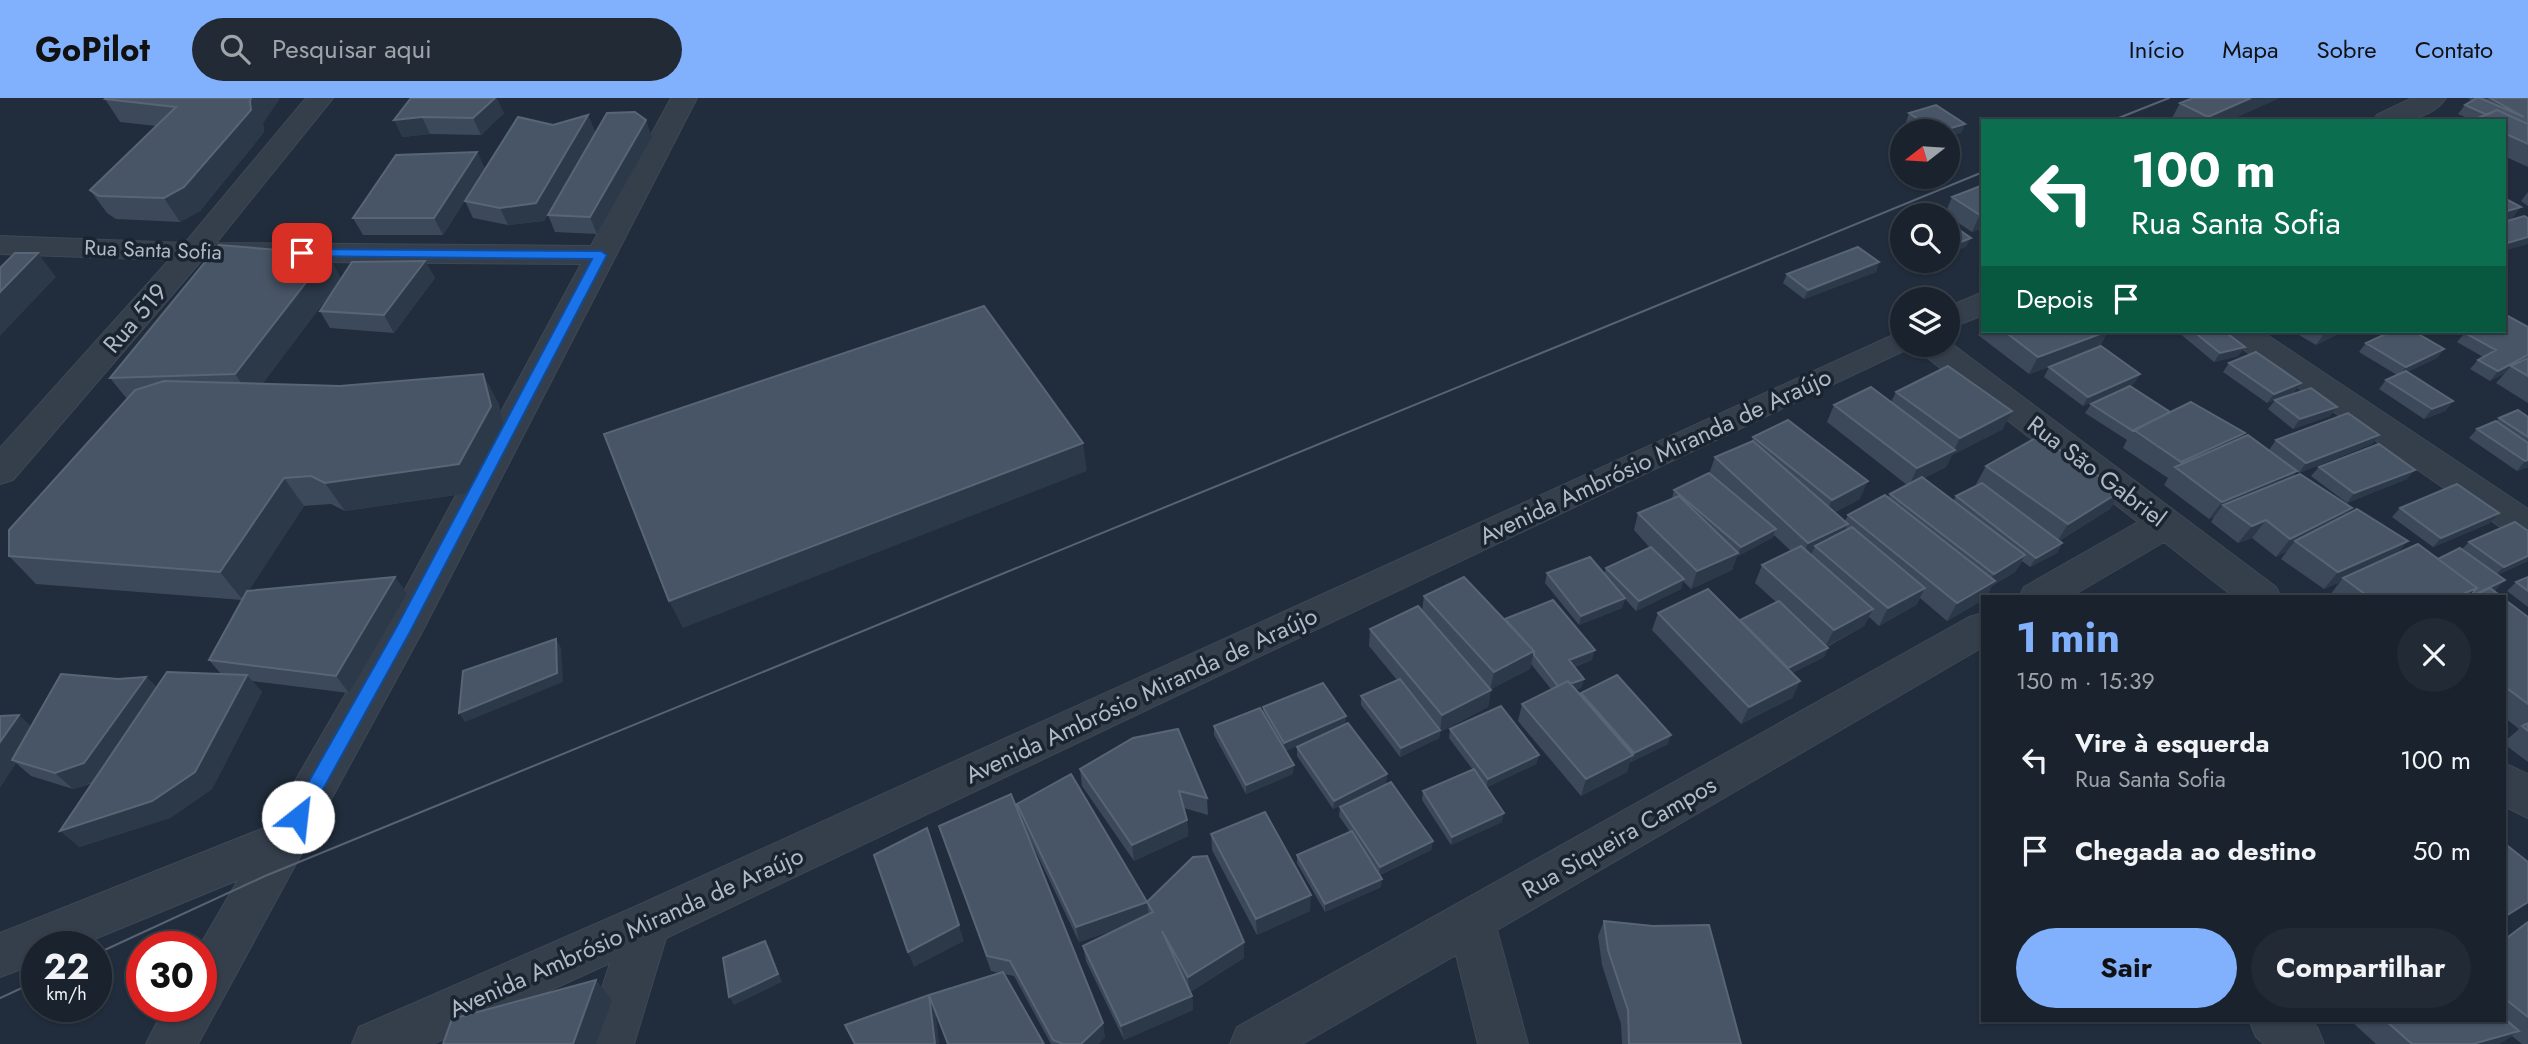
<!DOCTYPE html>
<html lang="pt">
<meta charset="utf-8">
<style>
:root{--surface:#19222d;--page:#222a35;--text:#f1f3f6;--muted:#9fa4aa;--line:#373f49;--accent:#81b1fc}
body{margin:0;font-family:Jost,sans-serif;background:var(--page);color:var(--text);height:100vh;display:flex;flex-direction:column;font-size:26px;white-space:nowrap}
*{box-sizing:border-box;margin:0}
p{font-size:23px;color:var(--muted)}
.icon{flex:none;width:38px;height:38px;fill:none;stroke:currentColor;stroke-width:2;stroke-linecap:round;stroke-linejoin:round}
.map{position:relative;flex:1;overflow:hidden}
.drawer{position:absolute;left:1981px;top:497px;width:525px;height:427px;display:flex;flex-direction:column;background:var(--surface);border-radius:0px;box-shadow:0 2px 5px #0004,0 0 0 2px var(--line)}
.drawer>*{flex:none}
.guide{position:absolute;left:1981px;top:21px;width:525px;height:214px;border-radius:0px;box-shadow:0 2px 5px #0004,0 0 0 2px var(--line);background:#0b6e4f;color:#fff;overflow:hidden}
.needle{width:46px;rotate:253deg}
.controls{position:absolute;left:1890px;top:21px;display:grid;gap:14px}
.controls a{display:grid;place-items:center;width:70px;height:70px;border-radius:50%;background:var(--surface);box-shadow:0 2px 5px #0004,0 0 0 2px var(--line);font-size:35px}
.speed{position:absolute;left:21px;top:833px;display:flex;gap:14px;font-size:35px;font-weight:700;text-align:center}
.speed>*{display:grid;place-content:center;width:91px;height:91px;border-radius:50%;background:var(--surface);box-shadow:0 2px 5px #0004,0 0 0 2px var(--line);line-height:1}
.speed small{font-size:18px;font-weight:400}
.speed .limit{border:10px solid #d22;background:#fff;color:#111}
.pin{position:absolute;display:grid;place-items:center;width:60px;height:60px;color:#fff;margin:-30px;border-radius:14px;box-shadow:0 4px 10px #0006}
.me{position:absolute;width:77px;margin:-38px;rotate:29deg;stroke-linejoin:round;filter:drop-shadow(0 0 5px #0008)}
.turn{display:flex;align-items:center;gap:24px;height:147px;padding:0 35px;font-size:32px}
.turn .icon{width:91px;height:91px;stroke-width:2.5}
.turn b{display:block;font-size:49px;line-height:60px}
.then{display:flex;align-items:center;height:66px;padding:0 35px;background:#0003;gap:14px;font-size:26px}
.round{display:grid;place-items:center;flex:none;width:74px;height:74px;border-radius:37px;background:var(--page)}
.summary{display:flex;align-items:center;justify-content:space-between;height:119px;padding:0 35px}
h1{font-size:42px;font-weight:700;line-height:52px;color:var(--accent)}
.action{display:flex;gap:14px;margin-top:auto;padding:14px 35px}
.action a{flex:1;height:80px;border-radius:42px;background:var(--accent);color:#111;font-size:28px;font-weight:700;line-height:80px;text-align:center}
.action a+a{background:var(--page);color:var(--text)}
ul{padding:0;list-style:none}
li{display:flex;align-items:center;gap:21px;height:91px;padding:0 35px}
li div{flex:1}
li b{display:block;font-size:26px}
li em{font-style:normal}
header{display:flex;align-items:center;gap:42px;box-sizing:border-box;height:98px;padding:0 35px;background:var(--accent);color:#111}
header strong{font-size:33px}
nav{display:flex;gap:38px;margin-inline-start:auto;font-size:24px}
.search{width:490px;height:63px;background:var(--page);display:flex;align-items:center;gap:18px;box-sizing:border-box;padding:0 24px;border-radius:38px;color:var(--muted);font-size:26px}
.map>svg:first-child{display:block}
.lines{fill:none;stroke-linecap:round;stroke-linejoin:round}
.minor-casing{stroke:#3e4855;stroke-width:2}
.minor{fill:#353f4c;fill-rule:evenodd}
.tram{stroke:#576373;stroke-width:2}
.wall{fill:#3c495a}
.shaded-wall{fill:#2c3949}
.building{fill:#485566;stroke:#586575;stroke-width:2}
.route{fill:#1a73e8;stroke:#114b97;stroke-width:2}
.labels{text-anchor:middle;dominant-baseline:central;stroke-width:7;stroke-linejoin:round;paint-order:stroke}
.far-street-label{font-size:21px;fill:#b0b9c8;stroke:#1a2431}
.street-label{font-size:24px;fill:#b0b9c8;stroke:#1a2431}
</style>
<header>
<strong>GoPilot</strong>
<div class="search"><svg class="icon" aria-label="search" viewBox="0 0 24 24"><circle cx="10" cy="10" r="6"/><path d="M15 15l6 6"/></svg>Pesquisar aqui</div>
<nav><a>Início</a><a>Mapa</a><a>Sobre</a><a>Contato</a></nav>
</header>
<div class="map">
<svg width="2528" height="946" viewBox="0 0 2528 946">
<rect width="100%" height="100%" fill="#212d3c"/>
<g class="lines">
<defs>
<path id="minor" d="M306 0H333L216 145 591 148 671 0H697L422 534 198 946H146L165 908H201L199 849 238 782 75 849H37V865L0 879V835L269 728 388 523 581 166 201 163 13 382 0 386V350L169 162 0 156V138L185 145Z
M2412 0H2446C2431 23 2398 23 2373 23L2377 17Z
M1983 194V217L1948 231V209Z
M1902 233V247H1948V243L2276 489 2281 499H2234L2164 444 2070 499H2019L2024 489 2138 424 1920 254 1916 247 666 840 634 946H584L610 865 433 946H352L359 929 630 811Z
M2223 233H2261L2528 411V443L2515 439 2227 240Z
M1983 515V549L1497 832 1528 946H1478L1456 857 1302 946H1230L1237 929 1969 519Z
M2504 665 2528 676V720L2504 708Z
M2249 922H2310L2317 929 2324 946H2264L2256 939Z"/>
</defs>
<!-- minor casing -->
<use href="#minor" class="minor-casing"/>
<!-- minor -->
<use href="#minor" class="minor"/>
<!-- tram -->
<path class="tram" d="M2111 23 2169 0
M96 856 265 778 1983 74
M0 900 37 883"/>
</g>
<!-- wall -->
<path class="wall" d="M106 0H280L263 25 264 34 200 113 180 124 116 121 107 115 90 92 156 28 120 24 105 1Z
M411 0 504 15 481 37 430 36 402 39Z
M2193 0H2279L2228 23 2171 22 2180 5Z
M2468 0 2528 1V69L2504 58V23H2474L2458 16 2465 7 2472 3Z
M1909 15 1965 26 1961 35 1948 33H1919L1906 24Z
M588 17 595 34 544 123 508 127 473 120 465 103 553 27Z
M652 39 597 136 555 134 548 117Z
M477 54 485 71 443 137H363L353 120Z
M1983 87V130L1972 134 1945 116 1952 99Z
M2528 94V108L2521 103Z
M1902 139V160L1890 152 1894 143Z
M425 163 435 180 394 235 330 230 320 213 341 181 263 285 498 304 506 336 476 394 345 413 331 406 304 408 248 493 395 479 407 496 349 595 252 583 262 594 212 691 170 720 79 749 93 685 73 691 31 678 16 665 0 689V618L31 628 118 581 146 579 157 590 221 576 209 562 242 502 36 486 9 458 127 301 110 280 341 180Z
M1906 163H1932L1915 169Z
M1879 164 1876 174 1804 201 1783 185 1787 176Z
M1983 227V233H2108L2100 248 2134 286 2083 308 2044 279 2049 269 2060 265 2029 276 1978 237Z
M2528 229V305L2496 285 2505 275 2490 283 2470 271 2478 262 2483 259 2457 244 2465 235Z
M2179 233H2224L2245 249 2238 258 2214 264 2178 234Z
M2292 233H2344L2316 247Z
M2366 245 2444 251 2437 260 2407 274 2453 303 2445 313 2424 321 2379 291 2386 282 2397 277 2359 254Z
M2229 265 2294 295 2277 301 2330 318 2293 331 2268 311 2275 302 2267 305 2223 274Z
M1896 294 2003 331 1952 357 1946 369 1924 380 1953 403 1956 398 1978 387 1976 386 1986 368 2121 393 2110 411 2059 443 2062 445 2057 455 2030 469 2022 463 2015 474 1992 488 1986 499H1983V502L1947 523 1920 500 1916 507 1879 528 1869 519 1864 528 1827 549 1828 550 1824 559 1792 575 1800 583 1792 600 1741 626 1652 532 1658 515 1740 523 1776 504 1755 485 1762 467 1791 453 1774 437 1772 440 1737 458 1732 472 1691 491 1683 483 1681 491 1636 513 1625 501 1622 510 1579 527 1545 485 1547 475 1604 476 1606 470 1650 450 1634 432 1638 415 1672 401 1674 392 1709 376 1715 359 1752 343 1753 339 1860 401 1835 414 1845 423 1848 417 1888 400 1890 396 1907 387 1827 324 1834 307 1891 304Z
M2091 306 2170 314 2243 339 2293 378 2346 417 2408 443 2397 455 2438 461 2462 451 2469 444 2528 463 2497 477 2496 492 2494 493 2502 499H2330L2329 498 2340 484 2324 491 2281 461 2287 453 2276 459 2252 440 2238 445 2211 424 2214 419 2209 421 2164 387 2168 380 2123 350 2127 342 2085 315Z
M2528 319V369L2517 373 2469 340 2477 331 2496 324 2499 320Z
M2379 337 2372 346 2299 375 2269 352 2276 342Z
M2319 369 2407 381 2347 405 2311 378Z
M2400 410 2490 425 2433 449 2392 419Z
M2528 479V509L2507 493 2516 484Z
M1424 498 1592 562 1574 569 1584 581 1581 590 1575 592 1581 598V595L1668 646 1631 664 1630 663 1627 674 1581 698 1518 623 1522 606 1551 591 1531 566 1530 571 1491 591 1488 609 1440 634 1439 640 1400 659 1361 607V598L1397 582 1369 548 1370 531 1422 513Z
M2504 501 2528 519V664L2504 646V644L2519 631 2504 619Z
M1263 609 1346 618 1345 626 1387 676 1386 685 1333 711 1297 658V649L1325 636 1285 653 1293 676 1246 696 1214 637V628L1263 615Z
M1450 631 1539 657 1536 666 1487 689 1502 724 1451 747 1422 702 1423 693 1473 672 1449 640Z
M1133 640 1207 700 1208 717 1184 710 1187 722 1188 738 1134 763 1082 688 1080 671Z
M1017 706 1147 804 1244 860 1190 894 1192 898 1193 912 1124 942 1086 863 1083 848 1123 829 1079 844 1027 735 1105 939 1098 946H1051L1014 878 1004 876 935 913 939 946H855L999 875 991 873 939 728 1019 716Z
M1340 709 1433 743 1431 752 1380 777 1381 789 1325 814 1297 765V757L1350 734 1339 718Z
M1211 736 1310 813 1257 837 1212 752Z
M1604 823 1741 946H1622L1621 926 1602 867 1598 838Z
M2528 825V946H2522L2512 938 2499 946H2376L2350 922H2504V841Z"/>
<!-- shaded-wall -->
<path class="shaded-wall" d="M251 0H280L263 25 264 34 200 113 180 124 164 100Z
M495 0H497L504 15 481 37 473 20Z
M2251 0H2279L2228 23H2206L2208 19Z
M588 17 595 34 544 123 508 127 500 110Z
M422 19 430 36 402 39 394 22Z
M646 22 652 39 597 136 590 119Z
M1965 26 1961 35 1948 39V33H1941Z
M477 54 485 71 443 137 434 120Z
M2521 109 2507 127 2504 128V114Z
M1983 116V130L1972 134 1980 117Z
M2528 139V146L2504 153V146Z
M1971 140 1966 149 1948 156V149Z
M38 155 56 179 0 238V194Z
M328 156 341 180 252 300 235 276Z
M425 163 435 180 394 235 384 217Z
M1918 163H1932L1915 169Z
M1879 164 1876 174 1804 201 1808 192Z
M2108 233 2098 251 2029 276 2038 259Z
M2326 233H2344L2316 247Z
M2245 249 2238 258 2214 264 2220 255Z
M2444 251 2437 260 2398 278 2406 269Z
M2528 257V263L2511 268 2505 275 2490 283 2498 273Z
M483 276 498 304 506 336 476 394 345 413 325 385Z
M2140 276 2134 286 2083 308 2088 299Z
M2301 285 2294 295 2267 305 2274 296Z
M2453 303 2445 313 2424 321 2432 311Z
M2337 309 2330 318 2293 331 2300 321Z
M2012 313 2003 331 1952 357 1946 369 1909 388 1917 370 1954 352 1960 340Z
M2245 335 2233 353 2177 370 2181 364Z
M2379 337 2372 346 2299 375 2306 365Z
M1083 345 1087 373 683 530 669 503Z
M2528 362V369L2517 373 2525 363Z
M2415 372 2407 381 2347 405 2354 395Z
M2297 373 2284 391 2223 407 2214 419 2209 421 2222 404Z
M284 380 304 408 243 502 220 474Z
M1868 383 1860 401 1824 419 1832 402Z
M2121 393 2110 411 2057 444 2068 426Z
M2352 410 2338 427 2295 443 2287 453 2276 459 2290 441Z
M2499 415 2490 425 2433 449 2441 440Z
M2266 422 2252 440 2238 445 2252 428Z
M1848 426 1841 443 1815 448 1811 457 1801 462 1808 445Z
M1776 431 1772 440 1737 459 1741 449Z
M2408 443 2392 461 2343 480 2340 484 2324 491 2338 474Z
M2062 445 2057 455 2030 469 2036 460Z
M1738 455 1732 472 1691 491 1697 473Z
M2025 457 2015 474 1992 488 1986 499H1983V502L1947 523 1957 505 1987 488 1994 476Z
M2528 458V463L2494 478 2504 469Z
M395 479 407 496 349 595 336 578Z
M1684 481 1681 491 1636 513 1639 503Z
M2505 482 2496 492 2481 499H2473Z
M1925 490 1916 507 1879 528 1888 510Z
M2477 490 2469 499H2456Z
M1625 500 1622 510 1579 527 1581 518Z
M1873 511 1864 528 1825 549 1834 532Z
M556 541 561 550 563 584 465 624 459 615Z
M1828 550 1824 559 1784 579 1788 570Z
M1595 552 1592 562 1566 571 1569 562Z
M1534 553 1530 571 1490 592 1494 574Z
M247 577 262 594 212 691 170 720 79 749 60 733Z
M146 579 162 596 102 681 73 691 55 675Z
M1584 581 1581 590 1558 599 1560 590Z
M1800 583 1792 600 1741 626 1749 609Z
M1491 592 1488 609 1440 634 1442 617Z
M19 617 37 634 12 662 16 665 0 689V644Z
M1346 618 1345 627 1284 654V645Z
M1440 632 1439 640 1400 659 1401 650Z
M1671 637 1668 646 1631 664 1634 655Z
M1539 657 1536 666 1486 690 1488 681Z
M1633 657 1627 674 1581 698 1586 681Z
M1294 667 1293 676 1246 696V687Z
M1387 676 1386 685 1333 711 1334 703Z
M1504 715 1502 724 1451 747 1452 739Z
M1187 722 1188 738 1134 763 1132 747Z
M927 730 964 843 914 869 908 854Z
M1433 743 1431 752 1379 777 1380 769Z
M1382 781 1381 789 1325 814V806Z
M1311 797 1310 813 1257 837 1256 821Z
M1147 804 1149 820 1079 844 1076 829Z
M2528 804V805L2504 821V819Z
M765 843 770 851 782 884 734 907 729 899Z
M1244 844V860L1189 894 1188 879Z
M596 882 612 902 596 946H573Z
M929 897 935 912 939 946H935Z
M1192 898 1193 912 1124 942 1121 928Z
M1103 925 1105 939 1098 946H1081Z
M2519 933 2499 946H2473Z"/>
<!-- building -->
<path class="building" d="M106 0H251L250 3 251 12 184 89 164 100 99 98 90 92 176 9 105 1Z
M411 0H495L473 20 422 19 394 22Z
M2193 0H2251L2208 19 2180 5Z
M2477 0H2480L2524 19 2490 0H2527L2528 1V26L2497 12 2487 17 2465 7Z
M1936 7 1965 26 1941 33H1936L1909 15Z
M2497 12 2528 26V46L2504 35V23H2478L2475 21Z
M635 14 646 22 590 119 548 117 607 15Z
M588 17 536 105 500 110 465 103 518 19 553 27Z
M477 54 434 120H353L396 57Z
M1983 87V116L1980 117 1952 99Z
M2504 100 2521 109 2504 114Z
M2524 118 2528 120V139L2504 146V124Z
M1948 124 1971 140 1948 149Z
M1902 139V148L1894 143Z
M219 147 328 156 235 276 110 280Z
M1858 149 1879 164 1808 192 1787 176Z
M15 155H38L0 194V170Z
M425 163 384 217 320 213 352 164Z
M984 208 1083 345 669 503 604 336Z
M2504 216 2528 229V257L2498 273 2478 262 2496 252 2465 235 2469 233H2504Z
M2004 233H2108L2038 259Z
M2193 233H2224L2245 249 2220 255Z
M2392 233H2413L2444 251 2406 269 2366 245Z
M2101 248 2140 276 2088 299 2049 269Z
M2256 254 2301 285 2274 296 2229 265Z
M2528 260V278L2511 268Z
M1948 268 2012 313 1960 340 1896 294Z
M2406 273 2453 303 2432 311 2386 282Z
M483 276 491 308 459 366 325 385 311 378 284 380 220 474 9 458V432L135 292 164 283 340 288Z
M2130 288 2170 314 2133 333 2091 306Z
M1871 289 1955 352 1917 370 1834 307Z
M2311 290 2337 309 2300 321 2275 302Z
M2191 304 2245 335 2181 364 2134 332Z
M2518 312 2528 319V339L2499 320Z
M2348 315 2379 337 2306 365 2276 342Z
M1788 322 1868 383 1832 402 1753 339Z
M2496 323 2528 345V362L2525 363 2477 331Z
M2248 337 2297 373 2222 404 2175 369Z
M2039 338 2121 393 2068 426 1986 368Z
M1753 343 1848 426 1808 445 1715 359Z
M2379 346 2415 372 2354 395 2319 369Z
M1709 375 1776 431 1741 449 1674 392Z
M2300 376 2352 410 2290 441 2266 422 2252 428 2223 407Z
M1922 379 2025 457 1994 476 1890 396Z
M1982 385 2062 445 2036 460 1956 398Z
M2457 386 2499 415 2441 440 2400 410Z
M1885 397 1995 483 1957 505 1848 417Z
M1679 398 1738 455 1697 473 1638 415Z
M2357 411 2408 443 2338 474 2295 443Z
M2515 424 2528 433V458L2504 469 2469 444Z
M1852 429 1925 490 1888 510 1815 448Z
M2418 446 2477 490 2456 499H2369L2343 480Z
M1801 448 1873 511 1834 532 1762 467Z
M1651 449 1684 481 1639 503 1606 470Z
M2460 450 2505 482 2474 497 2473 495 2477 490 2438 461Z
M1590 459 1625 500 1581 518 1547 475Z
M395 479 336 578 209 562 247 493Z
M1464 479 1534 553 1494 574 1424 498Z
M2528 479V493L2516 484Z
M2490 490 2502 499H2470Z
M1708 491 1800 583 1749 609 1658 515Z
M2504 501 2528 519V606L2504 588Z
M1553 502 1595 552 1569 562 1584 581 1570 586 1568 583 1558 588 1534 557V553L1505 521Z
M1779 503 1828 550 1788 570 1740 522Z
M1418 508 1491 592 1442 617 1370 531Z
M556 541 557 575 459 615 463 573Z
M167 574 247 577 195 674 152 703 60 733Z
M61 576 118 581 146 579 84 665 55 675 12 662Z
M1617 577 1671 637 1634 655 1581 595Z
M1400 581 1440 632 1401 650 1361 598Z
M1568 583 1633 657 1586 681 1522 606Z
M1323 585 1346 618 1284 645 1263 609Z
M1501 608 1539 657 1488 681 1450 631Z
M1260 610 1294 667 1246 687 1214 628Z
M19 617 0 644V618Z
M1348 625 1387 676 1334 703 1297 649Z
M2528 625V633L2522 628Z
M1178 631 1207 700 1179 693 1187 722 1132 747 1080 671 1133 640Z
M1474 671 1504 715 1452 739 1423 693Z
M1071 676 1147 804 1193 759 1207 758 1244 844 1188 879 1162 833 1192 898 1121 928 1083 848 1153 814 1147 804 1076 829 1017 706Z
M1391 684 1433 743 1380 769 1340 709Z
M1011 696 1103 925 1081 946H1063L1053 942 1010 863 987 858 939 728Z
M1265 714 1311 797 1256 821 1211 736Z
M927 730 959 827 908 854 874 757Z
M1352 733 1382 781 1325 806 1297 757Z
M2504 745 2528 764V804L2504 819Z
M1604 823 1653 828 1709 827 1741 946H1629L1628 912 1608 852Z
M2528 824V919L2504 900V842Z
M765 843 778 876 729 899 723 860Z
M1003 874 1044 946H948L929 897 935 946H855L845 927 929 897Z
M596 882 573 946H443L452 921Z
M2504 920 2519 933 2473 946H2412L2385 922H2504Z"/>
<!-- route -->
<path class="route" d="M302 151 601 153 607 157 410 534 305 724 298 726 292 724 289 719 292 713 396 530 592 161 297 158V152Z"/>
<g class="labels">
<!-- far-street labels -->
<g class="far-street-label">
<text transform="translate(153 152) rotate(2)">Rua Santa Sofia</text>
</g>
<!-- street labels -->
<g class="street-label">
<text transform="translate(135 220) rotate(-49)">Rua 519</text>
<text transform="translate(1655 358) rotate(-25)">Avenida Ambrósio Miranda de Araújo</text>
<text transform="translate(2097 373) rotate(37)">Rua São Gabriel</text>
<text transform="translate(1141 597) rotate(-25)">Avenida Ambrósio Miranda de Araújo</text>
<text transform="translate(1619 739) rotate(-30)">Rua Siqueira Campos</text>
<text transform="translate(626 834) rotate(-24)">Avenida Ambrósio Miranda de Araújo</text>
</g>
</g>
</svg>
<div class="controls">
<a><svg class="needle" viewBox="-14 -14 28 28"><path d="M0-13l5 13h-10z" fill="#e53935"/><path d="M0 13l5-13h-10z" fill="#9fa4aa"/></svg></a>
<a><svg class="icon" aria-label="search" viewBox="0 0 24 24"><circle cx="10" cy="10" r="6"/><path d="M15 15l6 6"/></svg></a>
<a><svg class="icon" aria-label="layers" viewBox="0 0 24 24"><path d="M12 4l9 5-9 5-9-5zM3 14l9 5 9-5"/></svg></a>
</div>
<div class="speed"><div>22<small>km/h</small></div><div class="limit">30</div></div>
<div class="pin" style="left:302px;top:155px;background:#d93025"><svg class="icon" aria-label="arrive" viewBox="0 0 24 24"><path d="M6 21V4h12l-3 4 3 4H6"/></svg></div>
<svg class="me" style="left:298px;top:719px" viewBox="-20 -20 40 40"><circle r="19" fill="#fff"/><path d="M0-13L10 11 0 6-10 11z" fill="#1a73e8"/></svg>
<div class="guide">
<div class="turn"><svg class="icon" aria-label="left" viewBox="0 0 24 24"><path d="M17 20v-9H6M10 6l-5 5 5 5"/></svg><div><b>100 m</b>Rua Santa Sofia</div></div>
<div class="then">Depois<svg class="icon" aria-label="arrive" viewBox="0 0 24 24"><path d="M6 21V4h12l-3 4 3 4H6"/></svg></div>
</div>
<section class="drawer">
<div class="summary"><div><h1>1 min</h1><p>150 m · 15:39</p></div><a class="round"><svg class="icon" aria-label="close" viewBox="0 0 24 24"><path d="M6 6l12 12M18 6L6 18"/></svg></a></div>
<ul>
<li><svg class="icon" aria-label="left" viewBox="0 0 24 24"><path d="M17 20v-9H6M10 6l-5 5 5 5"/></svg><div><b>Vire à esquerda</b><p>Rua Santa Sofia</p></div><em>100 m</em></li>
<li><svg class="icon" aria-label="arrive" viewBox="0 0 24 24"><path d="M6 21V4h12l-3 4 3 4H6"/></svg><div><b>Chegada ao destino</b></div><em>50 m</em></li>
</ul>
<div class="action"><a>Sair</a><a>Compartilhar</a></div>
</section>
</div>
